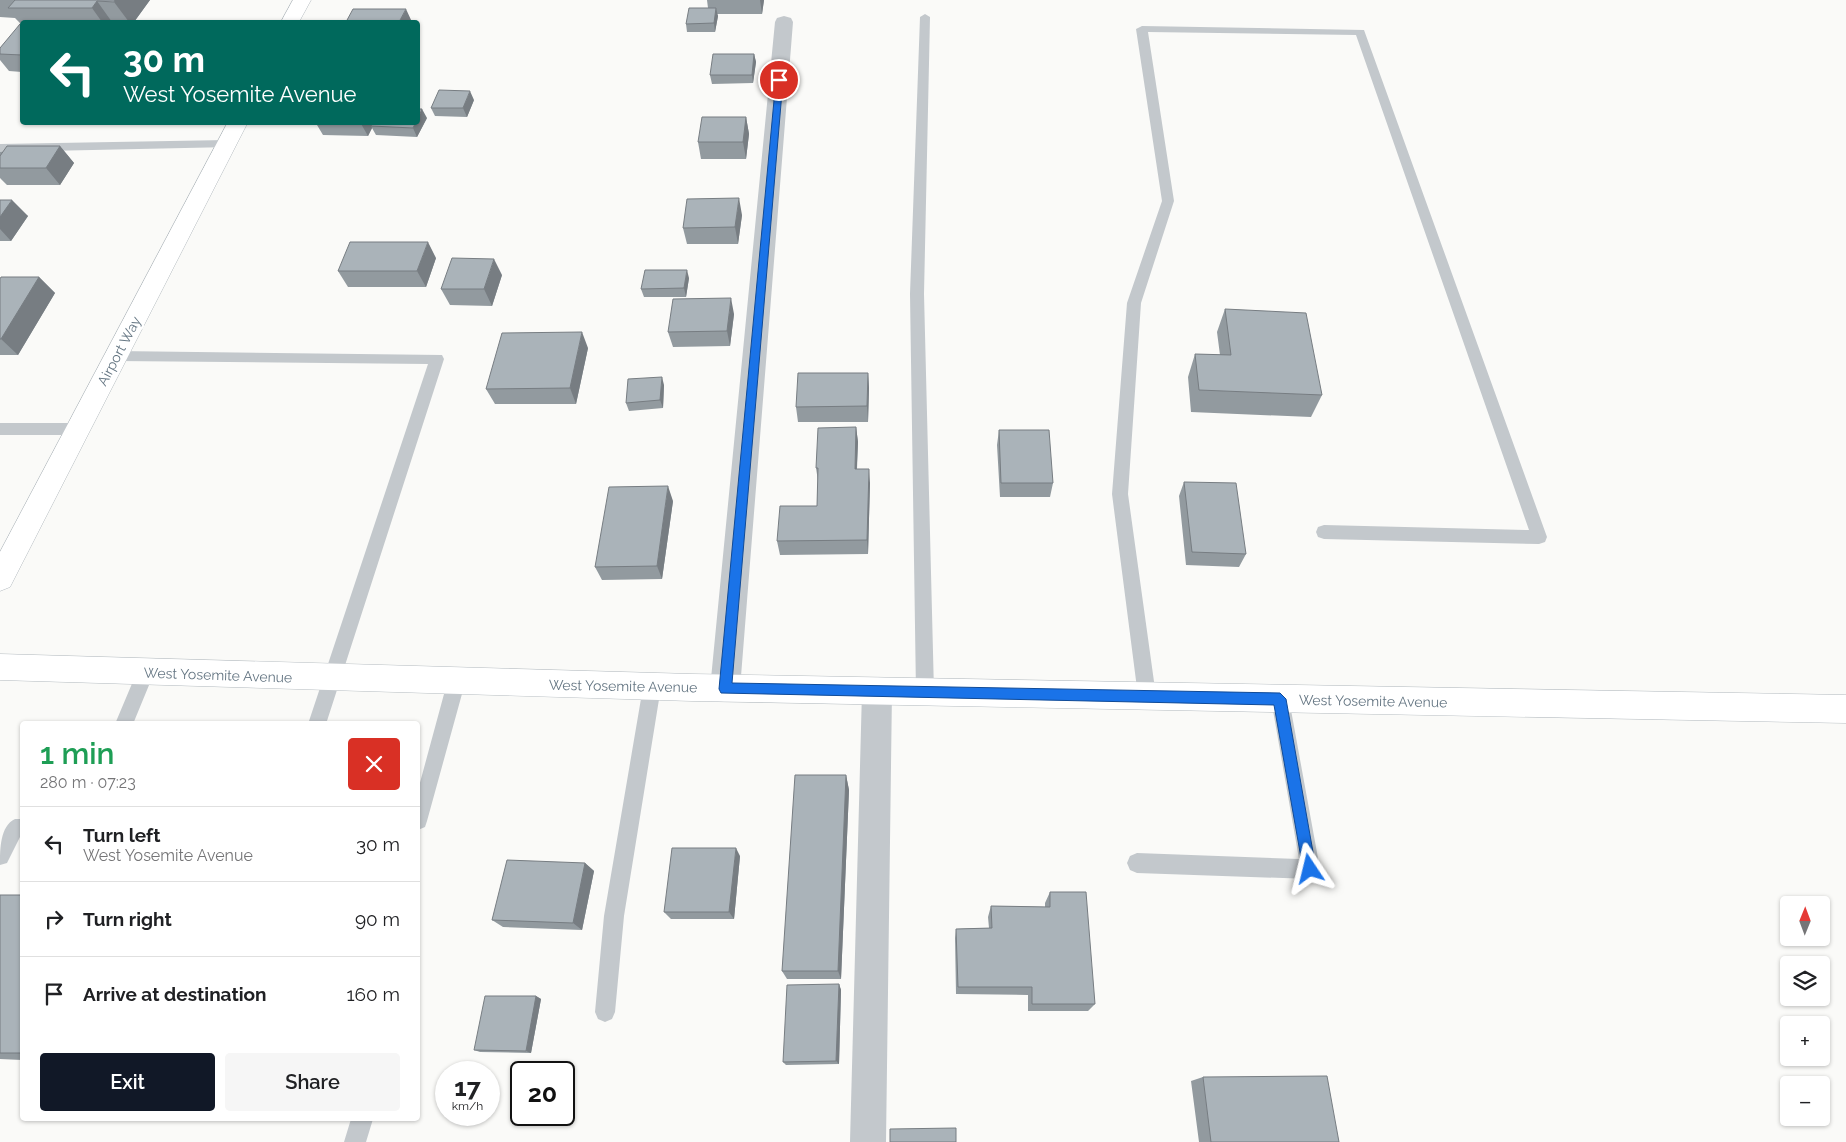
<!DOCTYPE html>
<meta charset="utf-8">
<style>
:root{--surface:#fff;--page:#f6f6f6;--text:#202124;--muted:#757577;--line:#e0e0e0;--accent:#111827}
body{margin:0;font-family:Raleway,sans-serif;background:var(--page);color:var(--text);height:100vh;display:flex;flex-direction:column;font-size:19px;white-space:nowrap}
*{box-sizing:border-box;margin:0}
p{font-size:16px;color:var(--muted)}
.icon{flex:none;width:28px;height:28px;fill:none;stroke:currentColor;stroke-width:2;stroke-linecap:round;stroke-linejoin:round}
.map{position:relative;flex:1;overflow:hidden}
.details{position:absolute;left:20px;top:721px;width:400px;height:400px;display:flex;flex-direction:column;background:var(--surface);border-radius:5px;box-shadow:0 1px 4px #0004}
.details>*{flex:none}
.top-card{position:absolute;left:20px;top:20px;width:400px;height:105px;border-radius:5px;box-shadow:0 1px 4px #0004;background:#00695c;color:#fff;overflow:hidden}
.needle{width:32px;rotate:1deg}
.fabs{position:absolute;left:1780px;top:896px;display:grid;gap:10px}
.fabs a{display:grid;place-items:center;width:50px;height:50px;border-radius:5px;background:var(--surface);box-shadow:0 1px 4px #0004;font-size:25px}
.speed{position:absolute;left:435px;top:1061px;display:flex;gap:10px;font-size:25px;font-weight:700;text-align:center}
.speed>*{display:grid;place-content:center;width:65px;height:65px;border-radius:50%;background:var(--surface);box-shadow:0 1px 4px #0004;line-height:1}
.speed small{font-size:12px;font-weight:400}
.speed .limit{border:2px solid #111;border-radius:8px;background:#fff;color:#111}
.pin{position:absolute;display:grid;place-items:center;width:42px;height:42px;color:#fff;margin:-21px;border:2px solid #fff;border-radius:50%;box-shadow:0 1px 5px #0007}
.me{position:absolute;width:55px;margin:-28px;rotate:350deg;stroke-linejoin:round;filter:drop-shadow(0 0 4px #0008)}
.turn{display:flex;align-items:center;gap:18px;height:105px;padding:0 20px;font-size:22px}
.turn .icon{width:65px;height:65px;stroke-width:2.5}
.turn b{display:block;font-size:35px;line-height:42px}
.round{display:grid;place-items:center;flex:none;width:52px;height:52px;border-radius:5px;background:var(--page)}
.headline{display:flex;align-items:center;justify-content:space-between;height:85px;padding:0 20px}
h1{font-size:30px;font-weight:600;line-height:38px;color:#1e9e55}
.primary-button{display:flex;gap:10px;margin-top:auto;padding:10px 20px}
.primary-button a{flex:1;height:58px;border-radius:5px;background:var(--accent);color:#fff;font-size:20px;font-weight:600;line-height:58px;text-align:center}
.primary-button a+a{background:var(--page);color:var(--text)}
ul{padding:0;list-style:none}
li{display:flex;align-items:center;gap:15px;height:75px;padding:0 20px;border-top:1px solid var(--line)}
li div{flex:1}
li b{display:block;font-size:19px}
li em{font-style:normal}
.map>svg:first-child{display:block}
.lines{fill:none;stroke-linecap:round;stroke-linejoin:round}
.secondary-casing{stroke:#b3babf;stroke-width:1}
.lane{fill:#c3c8cc;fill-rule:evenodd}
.street{fill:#c3c8cc;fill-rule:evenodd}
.secondary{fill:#fff;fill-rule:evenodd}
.wall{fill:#929a9f}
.shaded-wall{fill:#777d82}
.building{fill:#aab3b9;stroke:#777d82}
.route{fill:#1a73e8;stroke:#114b97}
.labels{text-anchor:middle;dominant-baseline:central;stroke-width:5;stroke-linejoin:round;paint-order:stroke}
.street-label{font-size:14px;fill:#657683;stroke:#fff}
</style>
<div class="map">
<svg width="1846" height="1142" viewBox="0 0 1846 1142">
<rect width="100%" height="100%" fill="#fafaf8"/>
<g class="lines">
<defs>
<path id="secondary" d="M293 0H311L299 22H281Z
M228 122H248L10 587 0 591V552Z
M0 654 692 674 1846 695V723L692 701 0 680Z"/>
</defs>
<!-- secondary casing -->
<use href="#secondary" class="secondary-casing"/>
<!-- lane -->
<path class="lane" d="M925 14 930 17 924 294 934 692 931 698 925 700 919 698 916 692 910 294 920 17Z
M1142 26 1364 30 1547 537 1545 542 1539 544 1324 539 1318 537 1316 532 1318 527 1324 525 1529 530 1356 35 1148 32 1174 201 1141 303 1128 494 1156 696 1153 702 1147 704 1141 702 1138 696 1112 494 1127 303 1162 201 1136 29Z
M227 140 233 144 231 147 0 152V144Z
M116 351 442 355 444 359 326 724H308L428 364 116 361 111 360 109 356 111 352Z
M0 423H78L83 425 85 429 83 433 78 435H0Z
M145 665 151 667 154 673 133 724H115L139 667Z
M456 675 462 677 465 683 427 821 425 827 418 830V790L447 683 450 677Z
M652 679 658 681 661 687 624 916 615 1012 612 1019 605 1022 598 1019 595 1012 604 916 643 687 646 681Z
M1280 691 1286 693 1289 699 1320 869 1317 876 1310 879 1137 873 1130 870 1127 863 1130 856 1137 853 1299 859 1271 699 1274 693Z
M15 819H22V837H20L7 863 0 865C0 849 0 826 15 819Z
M351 1119H373L366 1142H344Z"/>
<!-- street -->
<path class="street" d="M784 16 791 18 793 22 740 689 735 699 725 702 715 699 710 689 775 22 777 18Z
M877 677 887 681 892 691 886 1142H850L862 691 867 681Z"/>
<!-- secondary -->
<use href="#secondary" class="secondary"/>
</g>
<!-- wall -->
<path class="wall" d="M0 0H150L134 22H22V72L9 71 0 60V48L21 24 15 18 0 17Z
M707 0H764L762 14H717L718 16 715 32H687L686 24 708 8Z
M754 54 756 62 753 83 712 84 710 75Z
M474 100 467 117 435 116 431 108Z
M746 117 749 134 746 159H701L698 142Z
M427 118 417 137 376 135 372 128 368 136 323 135 317 125H309L308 122H418Z
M60 146 74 163 60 185H7L0 178V152Z
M0 200 28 216 11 241H0Z
M742 215 738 244H687L683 228Z
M436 258 426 287H348L338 271Z
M502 275 492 306 450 305 441 289Z
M39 277 55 293 18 355H0V279Z
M689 278 686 297H644L641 289Z
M1225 309 1322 395 1311 417 1191 412 1188 377 1195 354 1220 355 1217 332Z
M734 314 730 346 673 347 668 332Z
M588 348 576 404H495L486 389Z
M868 373 869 388 868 422H798L796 407Z
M664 385 663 408 629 411 626 403Z
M856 427 858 442 857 469 870 483 868 554 780 555 777 541 817 506 818 481 816 468Z
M999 430 1053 483 1050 497H1000L997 445Z
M1184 482 1246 554 1239 567 1186 565 1179 496Z
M673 501 662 579 602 580 595 567Z
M846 775 849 790 841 979H787L782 971Z
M740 856 734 919H671L664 912Z
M585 863 594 871 582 930 503 927 492 920Z
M1050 892 1095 1004 1088 1011H1028V995L956 994 955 938 956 929 989 928 988 917 991 906 1045 907V903Z
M0 895H22V1060L0 1059Z
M839 984 841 990 839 1064 786 1065 783 1062Z
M536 996 541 999 531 1053 480 1052 474 1050Z
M1203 1077 1339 1142H1199L1191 1081Z"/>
<!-- shaded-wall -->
<path class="shaded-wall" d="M115 0H150L134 22H129L114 2Z
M760 0H764L762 14Z
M97 1 112 22H102L92 8Z
M716 8 718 16 715 32 714 23Z
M406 9 412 22H399Z
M754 54 756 62 753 83 752 75Z
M470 91 474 100 467 117 463 108Z
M422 109 427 118 417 137 413 128 416 122H418V119Z
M746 117 749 134 746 159 743 142Z
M360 122H374L371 126 372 128 368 136Z
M60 146 74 163 60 185 46 168Z
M739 198 742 215 738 244 735 227Z
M12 200 28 216 11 241 0 229V217Z
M428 242 436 258 426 287 417 271Z
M494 259 502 275 492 306 484 289Z
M687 270 689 278 686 297 684 288Z
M39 277 55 293 18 355 1 339Z
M731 298 734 314 730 346 727 331Z
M582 332 588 348 576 404 570 388Z
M868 373 869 388 868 422 867 406Z
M662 377 664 385 663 408 660 400Z
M856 427 858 442 856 483 855 469Z
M869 469 870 483 868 554 867 540Z
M668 486 673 501 662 579 657 566Z
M846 775 849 790 841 979 838 971Z
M736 848 740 856 734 919 729 912Z
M585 863 594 871 582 930 573 923Z
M839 984 841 990 839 1064 836 1061Z
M536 996 541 999 531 1053 526 1051Z"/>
<!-- building -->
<path class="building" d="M15 0H115L114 2 97 1 92 8H8Z
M689 8H716L714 23 686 24Z
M353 9H406L399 22H346Z
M20 24H22V55L0 54V48Z
M713 54H754L752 75H710Z
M439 90 470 91 463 108H431Z
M418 109H422L418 119Z
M702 117H746L743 142H698Z
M373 122H416L413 128 371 126Z
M7 146H60L46 168H0V156Z
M739 198 735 227 683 228 687 199Z
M0 200H12L0 217Z
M350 242H428L417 271H338Z
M452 258 494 259 484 289H441Z
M645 270H687L684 288 641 289Z
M1 277H39L1 339H0V279Z
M731 298 727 331 668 332 673 299Z
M1225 309 1306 313 1322 395 1199 390 1195 354 1231 355Z
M582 332 570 388 486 389 502 333Z
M798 373H868L867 406 796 407Z
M662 377 660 400 626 403 628 379Z
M856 427 855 469H869L867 540 777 541 780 506H817L818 468H816L818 428Z
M999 430H1049L1053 483H1001Z
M1184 482 1236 483 1246 554 1192 552Z
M668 486 657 566 595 567 609 487Z
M795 775H846L838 971H782Z
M672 848H736L729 912H664Z
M507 860 585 863 573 923 492 920Z
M1050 892H1086L1095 1004H1032V987H958L956 929 992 928 991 906 1050 907Z
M0 895H22V1053H0Z
M839 984 836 1061 783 1062 787 985Z
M485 996H536L526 1051 474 1050Z
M1327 1076 1339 1142H1211L1203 1077Z
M956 1128V1142H890V1129Z"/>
<!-- route -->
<path class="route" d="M776 79 783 80 732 683 1280 693 1286 699 1316 869 1314 873 1310 875 1305 873 1303 869 1274 705 721 693 719 689Z"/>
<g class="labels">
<!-- street labels -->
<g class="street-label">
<text transform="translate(119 351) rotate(-62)">Airport Way</text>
<text transform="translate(218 675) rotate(2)">West Yosemite Avenue</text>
<text transform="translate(623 686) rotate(1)">West Yosemite Avenue</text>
<text transform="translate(1373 701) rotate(1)">West Yosemite Avenue</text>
</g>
</g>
</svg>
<div class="fabs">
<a><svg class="needle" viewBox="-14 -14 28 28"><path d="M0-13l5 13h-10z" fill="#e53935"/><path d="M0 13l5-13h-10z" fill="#757577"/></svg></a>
<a><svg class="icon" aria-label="layers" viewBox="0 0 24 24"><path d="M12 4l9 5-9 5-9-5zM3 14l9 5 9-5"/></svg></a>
<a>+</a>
<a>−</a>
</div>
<div class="speed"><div>17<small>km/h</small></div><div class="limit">20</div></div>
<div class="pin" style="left:779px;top:80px;background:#d93025"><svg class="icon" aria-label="arrive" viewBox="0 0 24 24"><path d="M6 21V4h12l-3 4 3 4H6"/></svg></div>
<svg class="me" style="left:1310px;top:869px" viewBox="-20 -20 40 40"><path d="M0-17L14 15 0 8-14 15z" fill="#1a73e8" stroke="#fff" stroke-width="4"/></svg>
<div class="top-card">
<div class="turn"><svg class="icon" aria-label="left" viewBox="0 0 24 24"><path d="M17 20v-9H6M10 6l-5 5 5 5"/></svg><div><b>30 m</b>West Yosemite Avenue</div></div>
</div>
<section class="details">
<div class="headline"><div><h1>1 min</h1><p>280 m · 07:23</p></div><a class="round" style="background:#d93025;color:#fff"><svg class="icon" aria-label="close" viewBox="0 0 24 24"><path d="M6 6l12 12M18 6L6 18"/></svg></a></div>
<ul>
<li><svg class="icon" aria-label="left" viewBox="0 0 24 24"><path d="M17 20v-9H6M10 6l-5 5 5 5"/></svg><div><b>Turn left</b><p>West Yosemite Avenue</p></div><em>30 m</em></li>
<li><svg class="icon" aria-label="right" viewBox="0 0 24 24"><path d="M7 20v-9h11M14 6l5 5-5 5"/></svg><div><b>Turn right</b></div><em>90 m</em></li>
<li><svg class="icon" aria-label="arrive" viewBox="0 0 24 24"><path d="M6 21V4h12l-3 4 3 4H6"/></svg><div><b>Arrive at destination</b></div><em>160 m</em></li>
</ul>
<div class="primary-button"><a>Exit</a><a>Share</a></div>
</section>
</div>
